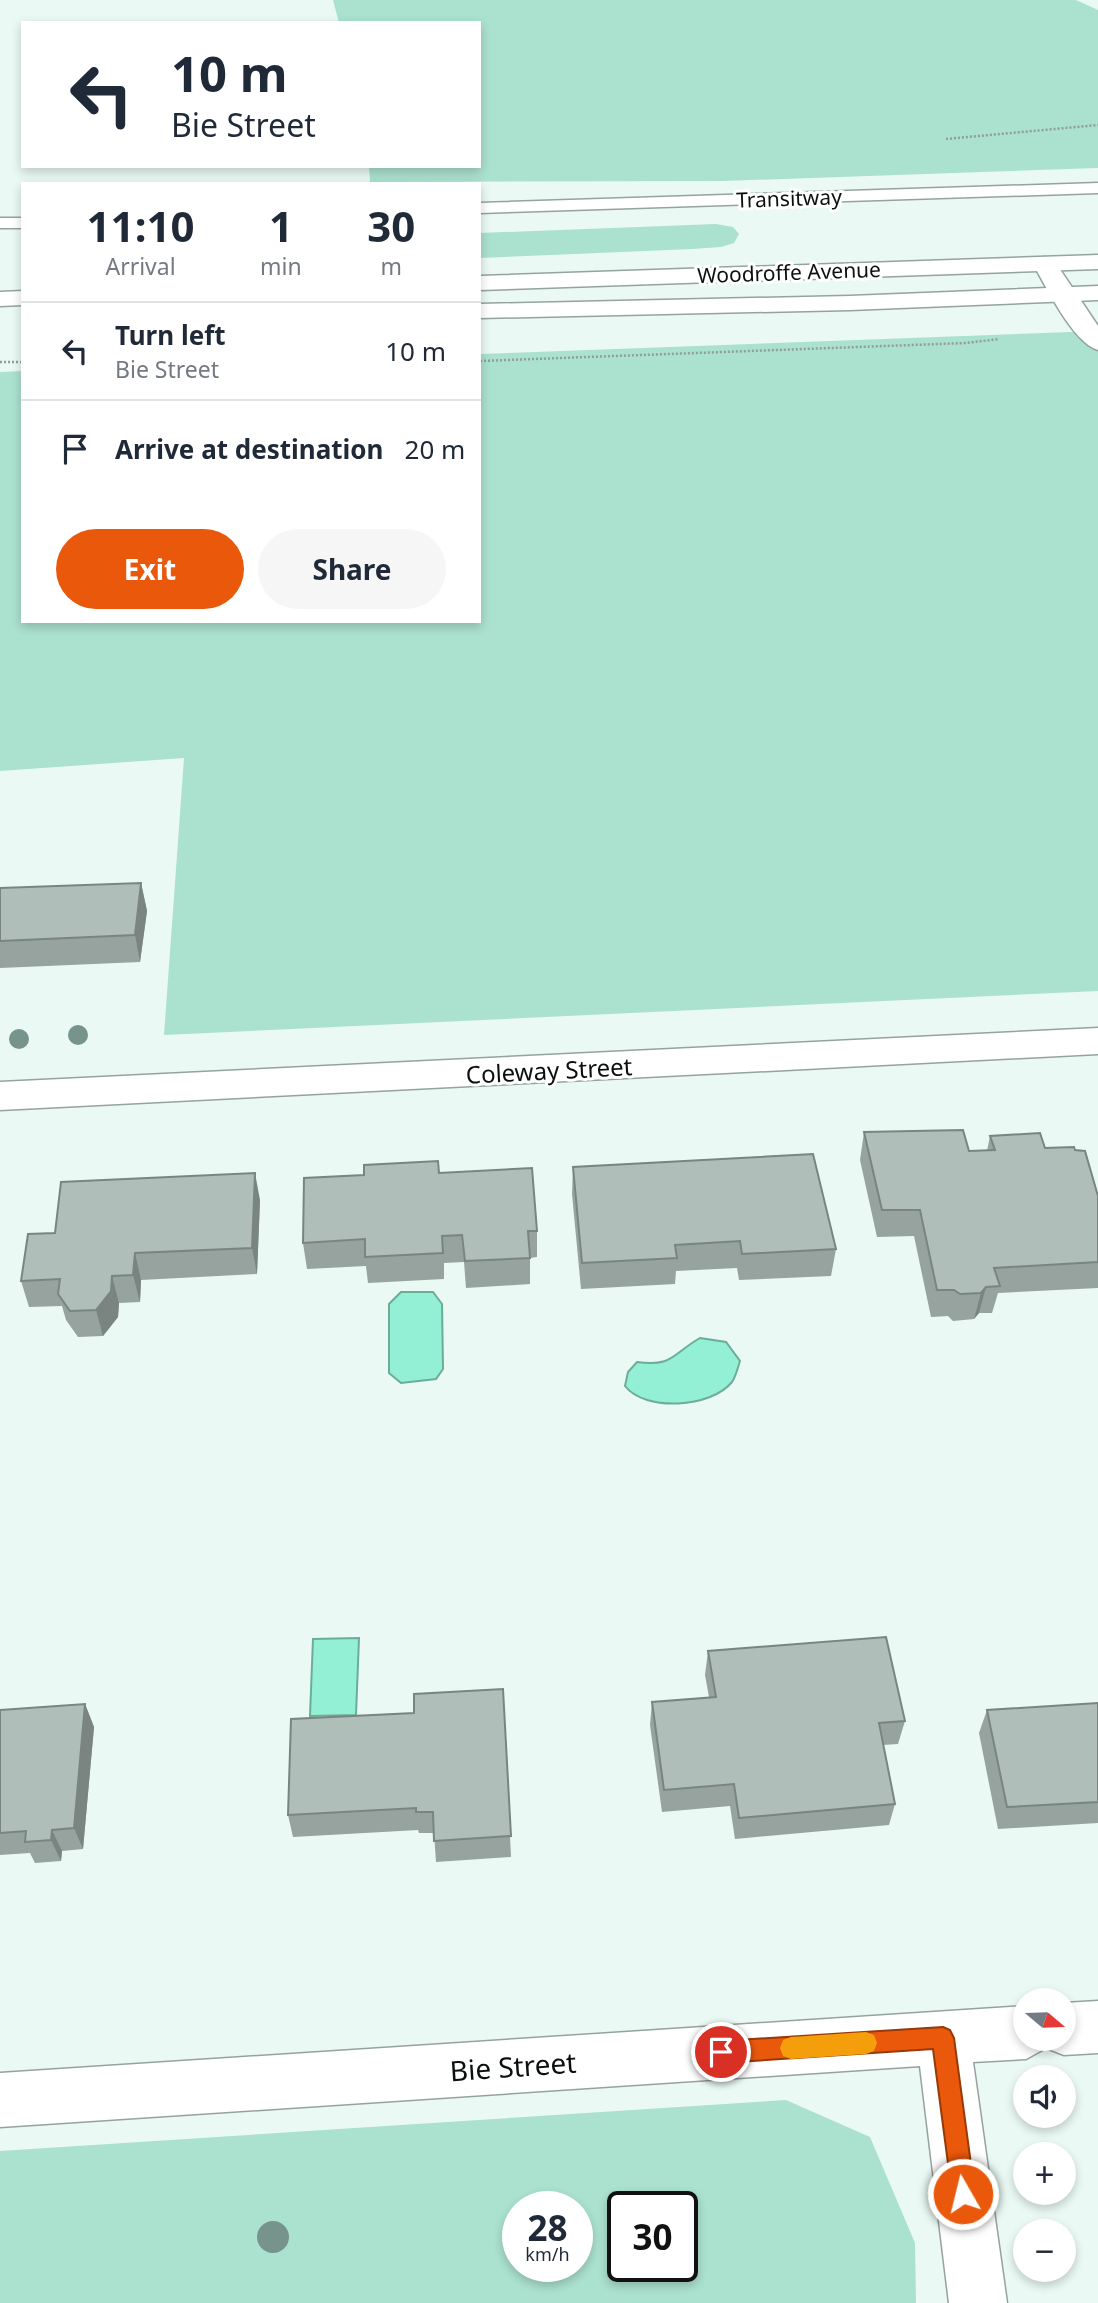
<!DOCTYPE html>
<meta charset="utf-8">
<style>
:root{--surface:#fff;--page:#f6f6f7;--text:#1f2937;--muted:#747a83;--line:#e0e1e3;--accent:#ea580c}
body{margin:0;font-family:"Noto Sans",sans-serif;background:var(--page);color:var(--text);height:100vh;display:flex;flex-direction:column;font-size:26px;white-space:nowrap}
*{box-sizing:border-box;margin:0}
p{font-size:23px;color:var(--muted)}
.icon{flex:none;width:38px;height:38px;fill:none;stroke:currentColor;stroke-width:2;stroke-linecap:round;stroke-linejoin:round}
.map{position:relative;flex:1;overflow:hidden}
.drawer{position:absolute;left:21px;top:182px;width:460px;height:441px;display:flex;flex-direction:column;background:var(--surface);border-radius:0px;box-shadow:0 4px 10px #0003}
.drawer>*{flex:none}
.hud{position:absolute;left:21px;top:21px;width:460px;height:147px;border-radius:0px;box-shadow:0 4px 10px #0003;background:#fff;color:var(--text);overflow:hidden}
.needle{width:46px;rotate:109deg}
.fabs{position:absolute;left:1013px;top:1988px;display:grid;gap:14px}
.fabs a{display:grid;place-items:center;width:63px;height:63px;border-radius:50%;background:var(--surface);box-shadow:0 4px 10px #0003;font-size:35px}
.speed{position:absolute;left:502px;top:2191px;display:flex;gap:14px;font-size:35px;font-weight:700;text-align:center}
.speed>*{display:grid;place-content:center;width:91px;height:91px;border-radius:50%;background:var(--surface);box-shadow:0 4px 10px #0003;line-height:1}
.speed small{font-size:18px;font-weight:400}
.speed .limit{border:4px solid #111;border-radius:10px;background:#fff;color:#111}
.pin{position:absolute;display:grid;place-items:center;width:60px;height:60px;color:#fff;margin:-30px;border:4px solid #fff;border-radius:50%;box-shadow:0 2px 7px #0007}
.me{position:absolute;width:77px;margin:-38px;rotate:352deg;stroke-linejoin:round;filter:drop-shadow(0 0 5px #0008)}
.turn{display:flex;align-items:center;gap:24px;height:147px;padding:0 35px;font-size:32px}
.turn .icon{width:91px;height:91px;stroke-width:2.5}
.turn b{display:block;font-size:49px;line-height:60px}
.eta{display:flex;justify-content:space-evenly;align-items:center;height:119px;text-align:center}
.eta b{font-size:42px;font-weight:700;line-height:49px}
.action{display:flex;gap:14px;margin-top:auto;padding:14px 35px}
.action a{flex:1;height:80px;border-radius:42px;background:var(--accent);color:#fff;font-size:28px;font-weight:700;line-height:80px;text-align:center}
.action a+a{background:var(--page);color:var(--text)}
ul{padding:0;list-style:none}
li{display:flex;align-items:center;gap:21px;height:98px;padding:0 35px;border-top:2px solid var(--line)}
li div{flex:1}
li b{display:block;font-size:26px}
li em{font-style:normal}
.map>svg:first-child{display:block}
.green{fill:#abe1cf;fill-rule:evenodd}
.water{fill:#94f0d4;stroke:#6bad99;stroke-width:2}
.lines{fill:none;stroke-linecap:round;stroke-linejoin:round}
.service-casing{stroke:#95a39e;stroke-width:3}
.minor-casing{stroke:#95a39e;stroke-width:3}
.tertiary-casing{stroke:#95a39e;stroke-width:3}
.secondary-casing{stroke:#95a39e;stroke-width:3}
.path{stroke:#919d99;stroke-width:2.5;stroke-dasharray:2 2;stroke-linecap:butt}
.service{fill:#fff;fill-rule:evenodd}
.minor{fill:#fff;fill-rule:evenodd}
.tertiary{fill:#fff;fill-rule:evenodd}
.secondary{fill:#fff;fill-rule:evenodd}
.tree{fill:#76948c}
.wall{fill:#96a39e}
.shaded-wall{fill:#7a8581}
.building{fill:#afbeb8;stroke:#7a8581;stroke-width:2}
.route{fill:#ea580c;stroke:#983908;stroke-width:2}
.slow{fill:#f59e0b}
.labels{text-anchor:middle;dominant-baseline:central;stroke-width:6;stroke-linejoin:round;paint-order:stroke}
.far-street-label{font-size:21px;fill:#0b100e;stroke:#fff}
.street-label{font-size:24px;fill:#0b100e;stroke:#fff}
.near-street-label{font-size:28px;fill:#0b100e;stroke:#fff}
</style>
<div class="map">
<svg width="1098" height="2303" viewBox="0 0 1098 2303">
<rect width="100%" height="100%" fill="#eaf9f4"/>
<!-- green -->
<path class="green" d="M333 0H1076L1098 10V168L723 181 370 182 369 166H480V23H339Z
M716 224 733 227 739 234 734 243 721 247 692 249 480 258V233Z
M1098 331V991L164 1035 184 758 0 771V372L23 371V621H480V354Z
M786 2100 870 2137 915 2243 916 2303H0V2151ZM518 2207H578V2266H518ZM623 2207H682V2266H623Z"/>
<!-- water -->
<path class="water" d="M401 1292H433L442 1304 443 1369 436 1379 401 1383 389 1373V1304Z
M700 1338 726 1342 740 1361C738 1367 736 1376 732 1382 711 1408 645 1412 625 1386L628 1372 637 1362C673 1367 672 1354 700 1338Z
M359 1638 356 1715 310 1716 313 1639Z"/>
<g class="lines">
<defs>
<path id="service" d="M1098 183V193L480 213V203Z
M0 218H23V228H0Z"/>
<path id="minor" d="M1098 1028V1054L0 1110V1082Z
M1098 2001V2053L1064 2055 1046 2048 1026 2059 973 2062 1007 2303H949L920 2066 0 2127V2073L1026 2006V2039H1064V2003Z"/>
<path id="tertiary" d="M1045 257 1053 259 1098 326V350C1073 343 1046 286 1033 264L1037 259Z"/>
<path id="secondary" d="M1098 255V269L480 290V276Z
M1098 286V300L850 310 480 318V304L850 296Z
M23 291V305L0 306V292Z"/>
</defs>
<!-- service casing -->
<use href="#service" class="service-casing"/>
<!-- minor casing -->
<use href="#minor" class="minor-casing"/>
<!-- tertiary casing -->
<use href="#tertiary" class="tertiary-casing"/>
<!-- secondary casing -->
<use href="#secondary" class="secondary-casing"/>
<!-- path -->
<path class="path" d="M946 139 1098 125
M480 361 966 343 999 339
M0 362H23"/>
<!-- service -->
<use href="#service" class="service"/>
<!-- minor -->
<use href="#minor" class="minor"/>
<!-- tertiary -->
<use href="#tertiary" class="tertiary"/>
<!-- secondary -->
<use href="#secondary" class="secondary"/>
</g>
<!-- trees -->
<g class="tree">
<circle cx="78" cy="1035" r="10"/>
<circle cx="19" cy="1039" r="10"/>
<circle cx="273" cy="2237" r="16"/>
</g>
<!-- wall -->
<path class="wall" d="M141 883 147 911 140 962 0 968V888Z
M864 1132 969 1151H987L990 1136 1045 1148 1098 1196V1288L998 1293 992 1313H979L974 1319 953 1321 948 1316 931 1317 914 1236 877 1237 860 1160Z
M573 1167 836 1249 831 1276 739 1280 737 1268 676 1271 675 1284 581 1289 572 1194Z
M439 1173 537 1231V1257L530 1258V1284L466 1288 464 1262 444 1263V1279L368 1283 366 1266 307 1269 303 1243Z
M260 1200 257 1274 141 1280 140 1302 119 1303 118 1317 103 1336 78 1337 66 1320 62 1306 29 1307 21 1281 55 1233Z
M708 1651 905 1721 898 1744 883 1745 895 1804 889 1825 735 1839 730 1806 662 1812 650 1725 652 1702 709 1697 705 1675Z
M503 1689 511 1857 436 1862 434 1833H419L418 1830 293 1837 288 1815Z
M1098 1703V1823L998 1829 979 1733 987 1710Z
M85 1704 94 1727 83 1849 62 1851 61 1861 35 1863 30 1853 0 1855V1710Z"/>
<!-- shaded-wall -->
<path class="shaded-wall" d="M141 883 147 911 140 962 135 935Z
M255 1173 260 1200 257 1274 252 1248Z
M135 1253 141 1280 140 1302 133 1275Z
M112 1276 119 1303 118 1317 103 1336 96 1310Z
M986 1287 979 1313 974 1319 981 1293Z
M85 1704 94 1727 83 1849 74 1828Z
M52 1830 62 1851 61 1861 51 1840Z"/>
<!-- building -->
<path class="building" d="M141 883 135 935 0 941V888Z
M963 1130 969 1151 995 1150 990 1136 1040 1133 1045 1148 1074 1147 1075 1150 1085 1151 1098 1196V1262L994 1268 1000 1286 986 1287 981 1293 960 1294 954 1290H937L920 1210H882L864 1132Z
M813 1154 836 1249 742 1254 740 1241 675 1245 677 1258 582 1263 573 1167Z
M438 1161 439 1173 532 1168 537 1231H528L530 1258 465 1261 462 1235 442 1236 443 1253 365 1257V1239L303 1243 304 1178 364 1175V1165Z
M255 1173 252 1248 135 1253 133 1275 112 1276 111 1291 96 1310 70 1311 58 1294 60 1279 21 1281 28 1234 55 1233 61 1182Z
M886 1637 905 1721 879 1723 895 1804 739 1818 734 1784 664 1790 652 1702 716 1697 708 1651Z
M503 1689 511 1836 434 1841 433 1812H416V1808L288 1815 291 1719 414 1713V1694Z
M1098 1703V1802L1007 1807 987 1710Z
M85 1704 74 1828 52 1830 51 1840 25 1842 26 1831 0 1833V1710Z"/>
<!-- route -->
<path class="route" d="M943 2027 950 2030 954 2038 975 2194 971 2202 963 2206 955 2202 952 2194 933 2049 721 2063 713 2060 710 2052 713 2045 721 2041Z"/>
<!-- slow -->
<path class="slow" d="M866 2032 874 2035 877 2043 874 2051 866 2054 791 2059 783 2056 780 2048 783 2040 791 2037Z"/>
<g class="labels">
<!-- far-street labels -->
<g class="far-street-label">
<text transform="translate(789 198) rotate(-2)">Transitway</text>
<text transform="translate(789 272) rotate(-2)">Woodroffe Avenue</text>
</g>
<!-- street labels -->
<g class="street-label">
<text transform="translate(549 1070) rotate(-3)">Coleway Street</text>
</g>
<!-- near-street labels -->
<g class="near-street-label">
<text transform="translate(513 2066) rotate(-4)">Bie Street</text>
</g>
</g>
</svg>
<div class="fabs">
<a><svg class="needle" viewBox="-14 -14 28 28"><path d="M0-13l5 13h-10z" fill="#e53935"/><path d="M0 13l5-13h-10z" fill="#747a83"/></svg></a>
<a><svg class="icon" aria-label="sound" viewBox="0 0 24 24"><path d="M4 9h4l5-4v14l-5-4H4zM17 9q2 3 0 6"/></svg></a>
<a>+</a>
<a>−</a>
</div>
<div class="speed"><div>28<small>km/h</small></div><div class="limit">30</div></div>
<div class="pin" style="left:721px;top:2052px;background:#d93025"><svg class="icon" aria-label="arrive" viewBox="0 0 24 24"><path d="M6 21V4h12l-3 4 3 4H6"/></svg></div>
<svg class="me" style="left:963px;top:2194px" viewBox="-20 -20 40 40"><circle r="17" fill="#ea580c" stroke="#fff" stroke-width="3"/><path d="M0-11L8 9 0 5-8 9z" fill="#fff"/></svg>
<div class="hud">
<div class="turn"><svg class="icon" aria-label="left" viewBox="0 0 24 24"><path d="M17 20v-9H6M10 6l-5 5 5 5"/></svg><div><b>10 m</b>Bie Street</div></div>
</div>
<section class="drawer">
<div class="eta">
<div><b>11:10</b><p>Arrival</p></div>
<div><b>1</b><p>min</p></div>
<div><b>30</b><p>m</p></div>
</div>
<ul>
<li><svg class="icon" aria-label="left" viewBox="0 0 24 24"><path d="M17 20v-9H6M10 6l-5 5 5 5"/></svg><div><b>Turn left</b><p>Bie Street</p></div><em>10 m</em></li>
<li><svg class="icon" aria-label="arrive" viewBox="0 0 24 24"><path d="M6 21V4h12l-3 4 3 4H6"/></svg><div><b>Arrive at destination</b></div><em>20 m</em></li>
</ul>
<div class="action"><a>Exit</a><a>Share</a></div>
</section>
</div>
